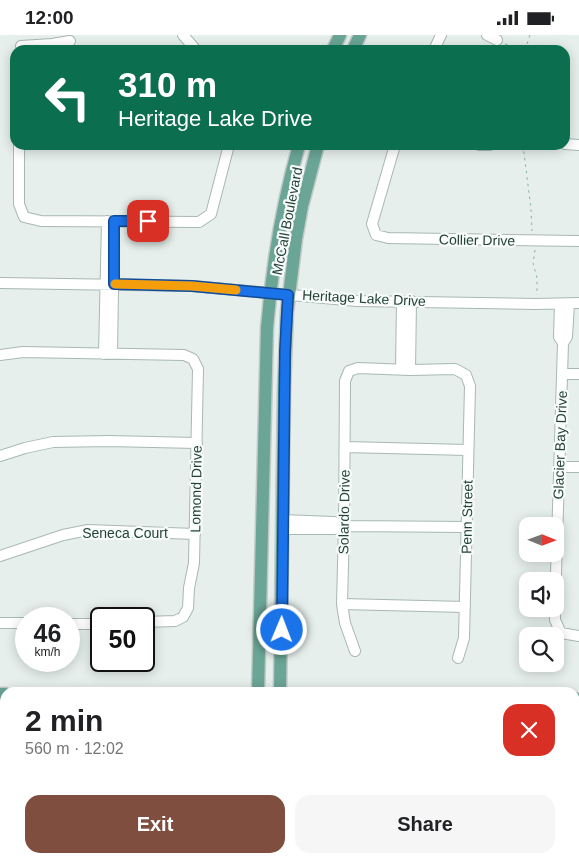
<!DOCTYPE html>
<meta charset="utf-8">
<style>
:root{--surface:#fff;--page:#f6f6f6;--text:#202124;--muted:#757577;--accent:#7f4e3f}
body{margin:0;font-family:Arial,sans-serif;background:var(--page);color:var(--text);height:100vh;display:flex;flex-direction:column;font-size:19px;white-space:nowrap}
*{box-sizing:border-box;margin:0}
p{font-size:16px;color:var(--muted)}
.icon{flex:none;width:28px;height:28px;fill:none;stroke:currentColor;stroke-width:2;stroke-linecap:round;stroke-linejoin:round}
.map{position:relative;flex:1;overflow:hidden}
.side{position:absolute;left:0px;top:652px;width:580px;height:176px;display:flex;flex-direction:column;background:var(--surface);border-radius:15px 15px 0 0;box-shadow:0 2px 12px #0003}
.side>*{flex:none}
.top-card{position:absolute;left:10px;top:10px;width:560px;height:105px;border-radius:15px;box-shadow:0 2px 12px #0003;background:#0b6e4f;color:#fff;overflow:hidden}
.needle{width:32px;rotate:91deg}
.tools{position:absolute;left:519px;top:482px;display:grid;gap:10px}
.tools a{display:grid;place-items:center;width:45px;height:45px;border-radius:10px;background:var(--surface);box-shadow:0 2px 12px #0003;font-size:25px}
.speed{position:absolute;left:15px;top:572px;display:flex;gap:10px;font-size:25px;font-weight:700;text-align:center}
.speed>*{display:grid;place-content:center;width:65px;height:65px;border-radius:50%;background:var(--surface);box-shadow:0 2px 12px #0003;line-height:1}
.speed small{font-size:12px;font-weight:400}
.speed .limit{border:2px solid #111;border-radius:8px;background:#fff;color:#111}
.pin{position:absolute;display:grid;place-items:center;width:42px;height:42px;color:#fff;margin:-21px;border-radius:10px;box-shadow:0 2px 8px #0006}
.me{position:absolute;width:55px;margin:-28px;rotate:1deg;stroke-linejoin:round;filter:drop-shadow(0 0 4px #0008)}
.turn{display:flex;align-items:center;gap:18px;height:105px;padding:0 25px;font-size:22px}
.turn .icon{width:65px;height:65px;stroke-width:2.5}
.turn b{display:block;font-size:35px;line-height:42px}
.round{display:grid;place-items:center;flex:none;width:52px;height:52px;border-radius:15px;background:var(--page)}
.overview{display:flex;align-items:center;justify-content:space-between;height:85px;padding:0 25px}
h1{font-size:30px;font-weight:700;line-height:38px}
.action{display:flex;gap:10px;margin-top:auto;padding:10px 25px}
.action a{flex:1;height:58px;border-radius:15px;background:var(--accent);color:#fff;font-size:20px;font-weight:700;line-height:58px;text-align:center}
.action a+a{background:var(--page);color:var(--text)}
.status{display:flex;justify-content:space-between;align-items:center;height:35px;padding:0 25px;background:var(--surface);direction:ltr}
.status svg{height:14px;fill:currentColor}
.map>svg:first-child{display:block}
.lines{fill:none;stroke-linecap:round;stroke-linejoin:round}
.minor-casing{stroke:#a8b8b2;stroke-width:12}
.major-casing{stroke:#c2cac8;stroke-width:15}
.path{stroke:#86b3a5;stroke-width:1;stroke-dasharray:2.5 4;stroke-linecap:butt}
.minor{stroke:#fff;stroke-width:10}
.major{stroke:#6aa596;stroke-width:12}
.route-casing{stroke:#114b97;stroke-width:12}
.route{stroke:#1a73e8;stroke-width:9}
.slow{stroke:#f59e0b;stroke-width:9}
.labels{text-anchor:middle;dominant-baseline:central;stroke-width:4.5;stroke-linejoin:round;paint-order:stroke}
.street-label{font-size:14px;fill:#24423a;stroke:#f7fbf9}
</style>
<div class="status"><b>12:00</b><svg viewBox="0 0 49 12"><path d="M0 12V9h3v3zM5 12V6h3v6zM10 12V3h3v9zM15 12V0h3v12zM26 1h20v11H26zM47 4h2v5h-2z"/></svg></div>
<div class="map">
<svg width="579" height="828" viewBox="0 0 579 828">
<rect width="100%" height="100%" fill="#e6efeb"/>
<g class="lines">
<defs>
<path id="minor" d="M183 0 196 15
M487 0 497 5
M21 11 52 9 70 6
M434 15 441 0
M565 109 579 110
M19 110V169L24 182 41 186 199 187 211 179 229 110
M395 110 372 189 376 200 388 203 579 206
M479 110H490
M0 248 192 251 357 266 536 269 579 268
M563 308 567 302 569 269
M104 319 107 186
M112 319 114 186
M0 320 23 317 184 320 193 324 198 334 194 528 189 553 188 573 183 582 175 586 144 587
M401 335 402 266
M410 335 411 266
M562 339H579
M345 412 468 415
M0 421 25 413 53 407 108 406 197 408
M559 432H579
M282 485 334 487 344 491
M283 494H334L344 491 467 492
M0 521 63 500 88 495 195 499
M342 569 465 572
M555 571 563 308 559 302 560 269
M555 574V585L561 598 579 601
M0 588H26
M69 589H101
M355 616 345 588 342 569 344 491 345 346 349 336 358 333 410 335 455 334 466 340 470 351 464 603 458 623"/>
<path id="major" d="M333 15 340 0
M353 15 360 0
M258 658 267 293C272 231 282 170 299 110
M280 658 284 354 287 277 296 204 302 171 318 110
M0 659H5
M575 664 579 665
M575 674H579"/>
</defs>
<!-- minor casing -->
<use href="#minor" class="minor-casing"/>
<!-- major casing -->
<use href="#major" class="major-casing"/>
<!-- path -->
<path class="path" d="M505 9 524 15
M525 15 530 0
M510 110 523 115
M523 110 531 174 532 196
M535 215 533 228 537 243V260"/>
<!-- minor -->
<use href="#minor" class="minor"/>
<!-- major -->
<use href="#major" class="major"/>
</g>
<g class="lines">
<defs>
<path id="route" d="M148 186H114V249L192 251 288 260 285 316 282 595"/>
</defs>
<!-- route casing -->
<use href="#route" class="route-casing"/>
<!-- route -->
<use href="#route" class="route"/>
<!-- slow -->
<path class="slow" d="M115 249 192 251 236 255"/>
</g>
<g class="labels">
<!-- street labels -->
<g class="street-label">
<text transform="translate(287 186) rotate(-79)">McCall Boulevard</text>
<text transform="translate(477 205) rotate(1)">Collier Drive</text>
<text transform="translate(364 263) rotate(3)">Heritage Lake Drive</text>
<text transform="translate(560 410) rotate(-88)">Glacier Bay Drive</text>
<text transform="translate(196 454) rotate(-89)">Lomond Drive</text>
<text transform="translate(344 477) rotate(-89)">Solardo Drive</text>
<text transform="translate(467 482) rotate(-89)">Penn Street</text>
<text x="125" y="498">Seneca Court</text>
</g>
</g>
</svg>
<div class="tools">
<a><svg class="needle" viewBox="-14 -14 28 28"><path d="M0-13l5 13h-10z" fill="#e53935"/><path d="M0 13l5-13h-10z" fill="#757577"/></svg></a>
<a><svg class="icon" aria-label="sound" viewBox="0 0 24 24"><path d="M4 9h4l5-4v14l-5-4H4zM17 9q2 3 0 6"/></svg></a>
<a><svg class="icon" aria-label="search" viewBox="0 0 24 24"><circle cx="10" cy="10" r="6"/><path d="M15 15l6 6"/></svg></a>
</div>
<div class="speed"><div>46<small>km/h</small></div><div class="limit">50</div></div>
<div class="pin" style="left:148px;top:186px;background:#d93025"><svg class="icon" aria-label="arrive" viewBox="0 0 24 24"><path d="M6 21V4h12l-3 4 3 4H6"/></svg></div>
<svg class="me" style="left:282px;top:595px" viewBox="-20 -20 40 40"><circle r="17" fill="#1a73e8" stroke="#fff" stroke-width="3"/><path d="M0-11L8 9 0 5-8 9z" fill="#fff"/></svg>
<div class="top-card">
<div class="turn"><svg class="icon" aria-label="left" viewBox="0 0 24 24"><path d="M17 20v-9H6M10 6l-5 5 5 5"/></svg><div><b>310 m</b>Heritage Lake Drive</div></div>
</div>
<section class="side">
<div class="overview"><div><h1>2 min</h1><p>560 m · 12:02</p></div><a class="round" style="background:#d93025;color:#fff"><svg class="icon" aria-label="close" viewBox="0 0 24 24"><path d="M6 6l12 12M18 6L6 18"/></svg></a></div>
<div class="action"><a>Exit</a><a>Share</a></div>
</section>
</div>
